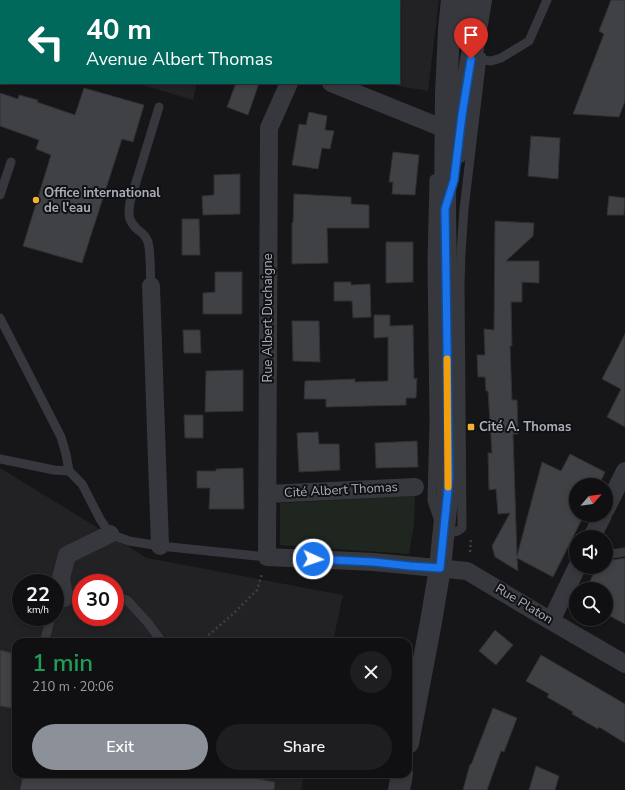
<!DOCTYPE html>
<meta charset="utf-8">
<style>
:root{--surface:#101012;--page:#1e1e20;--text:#f1f3f6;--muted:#9c9d9f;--line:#303032;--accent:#8c9099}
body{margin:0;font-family:"Nunito Sans",sans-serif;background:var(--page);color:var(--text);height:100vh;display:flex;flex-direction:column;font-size:15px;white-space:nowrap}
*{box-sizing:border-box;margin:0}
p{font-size:13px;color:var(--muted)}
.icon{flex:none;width:22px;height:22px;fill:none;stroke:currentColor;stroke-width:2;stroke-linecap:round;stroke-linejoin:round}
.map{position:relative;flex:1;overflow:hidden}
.sheet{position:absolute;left:12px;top:638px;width:400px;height:140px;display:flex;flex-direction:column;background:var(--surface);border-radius:12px;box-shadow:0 2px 6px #0003,0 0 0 1px var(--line)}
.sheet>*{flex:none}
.top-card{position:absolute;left:0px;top:0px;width:400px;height:84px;box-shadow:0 2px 6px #0003,0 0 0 1px var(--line);background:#00695c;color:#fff;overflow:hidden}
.needle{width:26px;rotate:62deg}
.fabs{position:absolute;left:569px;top:478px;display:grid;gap:8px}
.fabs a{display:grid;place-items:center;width:44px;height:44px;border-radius:50%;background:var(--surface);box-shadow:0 2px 6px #0003,0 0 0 1px var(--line);font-size:20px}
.speed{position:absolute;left:12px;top:574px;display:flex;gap:8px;font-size:20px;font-weight:700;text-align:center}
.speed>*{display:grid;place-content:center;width:52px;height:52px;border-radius:50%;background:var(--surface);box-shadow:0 2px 6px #0003,0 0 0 1px var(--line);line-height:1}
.speed small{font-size:10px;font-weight:400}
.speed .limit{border:6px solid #d22;background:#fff;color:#111}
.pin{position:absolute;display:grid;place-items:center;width:34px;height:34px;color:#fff;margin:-41px -17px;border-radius:50% 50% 50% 0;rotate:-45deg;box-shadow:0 0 4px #0007}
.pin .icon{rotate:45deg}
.me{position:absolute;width:44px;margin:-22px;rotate:93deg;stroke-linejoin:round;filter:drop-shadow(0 0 3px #0008)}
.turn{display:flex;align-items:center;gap:14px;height:84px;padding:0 20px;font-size:18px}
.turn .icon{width:52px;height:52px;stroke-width:2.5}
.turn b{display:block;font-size:28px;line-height:34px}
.round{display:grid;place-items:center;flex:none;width:42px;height:42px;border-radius:21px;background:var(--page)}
.head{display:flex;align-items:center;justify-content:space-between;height:68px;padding:0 20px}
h1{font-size:24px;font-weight:600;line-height:30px;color:#1e9e55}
.action{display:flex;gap:8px;margin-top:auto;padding:8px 20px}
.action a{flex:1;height:46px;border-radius:24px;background:var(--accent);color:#fff;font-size:16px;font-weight:600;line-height:46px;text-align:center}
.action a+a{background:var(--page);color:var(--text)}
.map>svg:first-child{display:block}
.built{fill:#222225;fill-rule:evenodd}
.green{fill:#1e261f}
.building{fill:#404145;stroke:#303034}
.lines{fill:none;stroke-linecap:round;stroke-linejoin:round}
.path{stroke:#3d3f44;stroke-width:2.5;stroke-dasharray:2 3;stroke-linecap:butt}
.service{stroke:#37383d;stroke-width:9}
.minor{stroke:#37383d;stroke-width:18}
.tertiary{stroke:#37383d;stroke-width:22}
.route-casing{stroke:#114b97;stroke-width:10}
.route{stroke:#1a73e8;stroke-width:7}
.slow{stroke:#f59e0b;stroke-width:7}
.poi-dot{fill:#f2b134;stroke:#111113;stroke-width:1.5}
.labels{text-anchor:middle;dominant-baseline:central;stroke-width:4;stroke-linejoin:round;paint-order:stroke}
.poi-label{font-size:13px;font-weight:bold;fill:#a8adb8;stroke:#111113;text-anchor:start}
.street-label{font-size:13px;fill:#a8adb8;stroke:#111113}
</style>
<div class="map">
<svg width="625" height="790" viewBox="0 0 625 790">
<rect width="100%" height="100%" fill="#161618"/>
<!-- built -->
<path class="built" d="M0 0H439L428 91 381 83H399V1H1V44H0Z
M136 83H197L193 100Z
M0 468 147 558 343 595 333 642H16V774H304L301 790H0ZM21 583H55V617H21ZM81 583H115V617H81Z"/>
<!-- green -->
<path class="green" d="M415 496 414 524 409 554 280 545V503Z"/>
<!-- building -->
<path class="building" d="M611 0H625V101L619 117 573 114 604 34 599 31Z
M236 83H259L248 115 227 107Z
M84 88 144 105 133 142 122 139 82 263 23 246 51 155 36 149 39 140 0 126V93L18 99 19 95 38 100 37 102 75 115Z
M309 112 327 116 325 130 334 131 330 149 322 148 318 169 292 165 299 124 306 125Z
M531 136 560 138 558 179 528 176Z
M393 152 419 155 415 195 392 194 393 182H389Z
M240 174V214L203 215 202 196 214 195V175Z
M294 194 351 197V204L369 205V228H327L328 263 292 264V223H293Z
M609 196 625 198 624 215H607Z
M182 219H199L200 255H182Z
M495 221 534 223 533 236 506 261H539V283L522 282V302H511L512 346H510L512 400H517L518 434H513L517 556 542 462 561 471 570 454 605 472 599 485H576V515H584L553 577 517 558 518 571 495 557 492 546 510 513 498 514 496 489 489 490 488 453H492L488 391H486L485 377H478L477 355H485L484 329 494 330Z
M386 242H413V282L386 283Z
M215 272H242V314H203V293L215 292Z
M334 282H351V285L370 284 371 317 353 318 352 301H334Z
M374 315H390V326L413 325 414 379 417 378 416 398H406V405L326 407V399H304L305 381 355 379V382L388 381V337L374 338Z
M292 321H319L320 362 293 361Z
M183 330H200L201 353H184Z
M625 334V427L607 417 621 389 602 379Z
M243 370V411L205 412 206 371Z
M184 415H203V438H185Z
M318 432 319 444H339L340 470 299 472 297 433Z
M417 441 418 467 376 468 375 443Z
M243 468 244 509H209L210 488H197V471H216V469Z
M625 558V624L606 614V589H586L597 567H606V561Z
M495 630 513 645 496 665 479 651Z
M0 650 16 654V709L0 706Z
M541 655 625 704V743L599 727 598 729 572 714 573 712 547 697 549 694 526 681Z
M493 708 517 718 504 752 501 751 487 790H463L470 764 471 765Z
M536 766 559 776 555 790H529Z
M23 774H233L275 782 274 790H20Z"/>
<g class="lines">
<!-- path -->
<path class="path" d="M470 552 471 539
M201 642 235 612 257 590 262 574"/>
<!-- service -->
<path class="service" d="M270 0 271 1
M198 1 199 0
M476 59 491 61 501 58 529 41 547 0
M434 179 432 262 434 422 432 501 439 521
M0 195 11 162
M151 286C150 274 151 253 148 242 146 237 143 233 138 230 128 221 128 214 130 202L159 107
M0 318 61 437 66 454 69 471
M0 459 54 470 69 471 82 484 100 519 110 534 129 541 160 546 267 557
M443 535 458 531 462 528 460 284 461 253 464 209 482 57
M606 555 625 552
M115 597 127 600 148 623 162 642
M55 609 64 598 81 593
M45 639 51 617"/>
<!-- minor -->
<path class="minor" d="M463 0C464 11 467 22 476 29
M289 83 269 128 267 557 374 562 467 571 551 621 625 664
M331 83 445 129
M151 286 160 546
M267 494 415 487
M606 509 625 471
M592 537 603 515
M64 598 61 578 67 555 110 534
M551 621 577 567"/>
<!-- tertiary -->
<path class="tertiary" d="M457 153 462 115 481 0
M408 743 431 622 440 568 448 489V417L445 209 446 94 449 29 452 0
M399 790 402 774"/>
</g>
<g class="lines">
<defs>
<path id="route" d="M313 559 374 562 410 566 440 568 449 479 445 209 454 180 462 115 471 59"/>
</defs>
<!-- route casing -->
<use href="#route" class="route-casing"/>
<!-- route -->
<use href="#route" class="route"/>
<!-- slow -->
<path class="slow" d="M447 359 448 487"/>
</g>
<!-- markers -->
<g class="poi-dot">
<circle cx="36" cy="200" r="4"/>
<rect x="467" y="423" width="8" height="8" rx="2"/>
</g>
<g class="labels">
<!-- poi labels -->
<g class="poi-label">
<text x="44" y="193">Office international<tspan x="44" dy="15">de l'eau</tspan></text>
<text x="479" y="427">Cité A. Thomas</text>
</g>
<!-- street labels -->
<g class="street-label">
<text transform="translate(268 318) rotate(-90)">Rue Albert Duchaigne</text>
<text transform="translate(341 490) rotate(-3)">Cité Albert Thomas</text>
<text transform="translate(524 604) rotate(31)">Rue Platon</text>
</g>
</g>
</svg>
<div class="fabs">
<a><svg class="needle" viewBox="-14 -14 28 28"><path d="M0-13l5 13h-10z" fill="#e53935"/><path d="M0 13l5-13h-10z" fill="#9c9d9f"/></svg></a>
<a><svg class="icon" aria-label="sound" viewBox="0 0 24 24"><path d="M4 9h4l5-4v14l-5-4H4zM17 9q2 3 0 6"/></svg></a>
<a><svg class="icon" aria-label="search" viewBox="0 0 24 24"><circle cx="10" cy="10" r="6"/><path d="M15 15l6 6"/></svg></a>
</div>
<div class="speed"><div>22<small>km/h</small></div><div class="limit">30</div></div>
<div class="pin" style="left:471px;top:59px;background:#d93025"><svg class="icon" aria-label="arrive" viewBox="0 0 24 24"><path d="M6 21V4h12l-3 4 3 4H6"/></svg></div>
<svg class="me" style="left:313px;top:559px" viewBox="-20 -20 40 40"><circle r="17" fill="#1a73e8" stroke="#fff" stroke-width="3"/><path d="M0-11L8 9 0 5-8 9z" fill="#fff"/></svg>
<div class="top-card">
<div class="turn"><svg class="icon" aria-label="left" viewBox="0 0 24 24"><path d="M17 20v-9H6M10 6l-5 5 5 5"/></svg><div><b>40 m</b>Avenue Albert Thomas</div></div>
</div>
<section class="sheet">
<div class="head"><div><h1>1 min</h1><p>210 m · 20:06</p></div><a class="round"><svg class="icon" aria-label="close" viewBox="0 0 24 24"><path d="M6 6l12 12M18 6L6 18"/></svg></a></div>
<div class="action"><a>Exit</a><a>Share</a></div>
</section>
</div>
